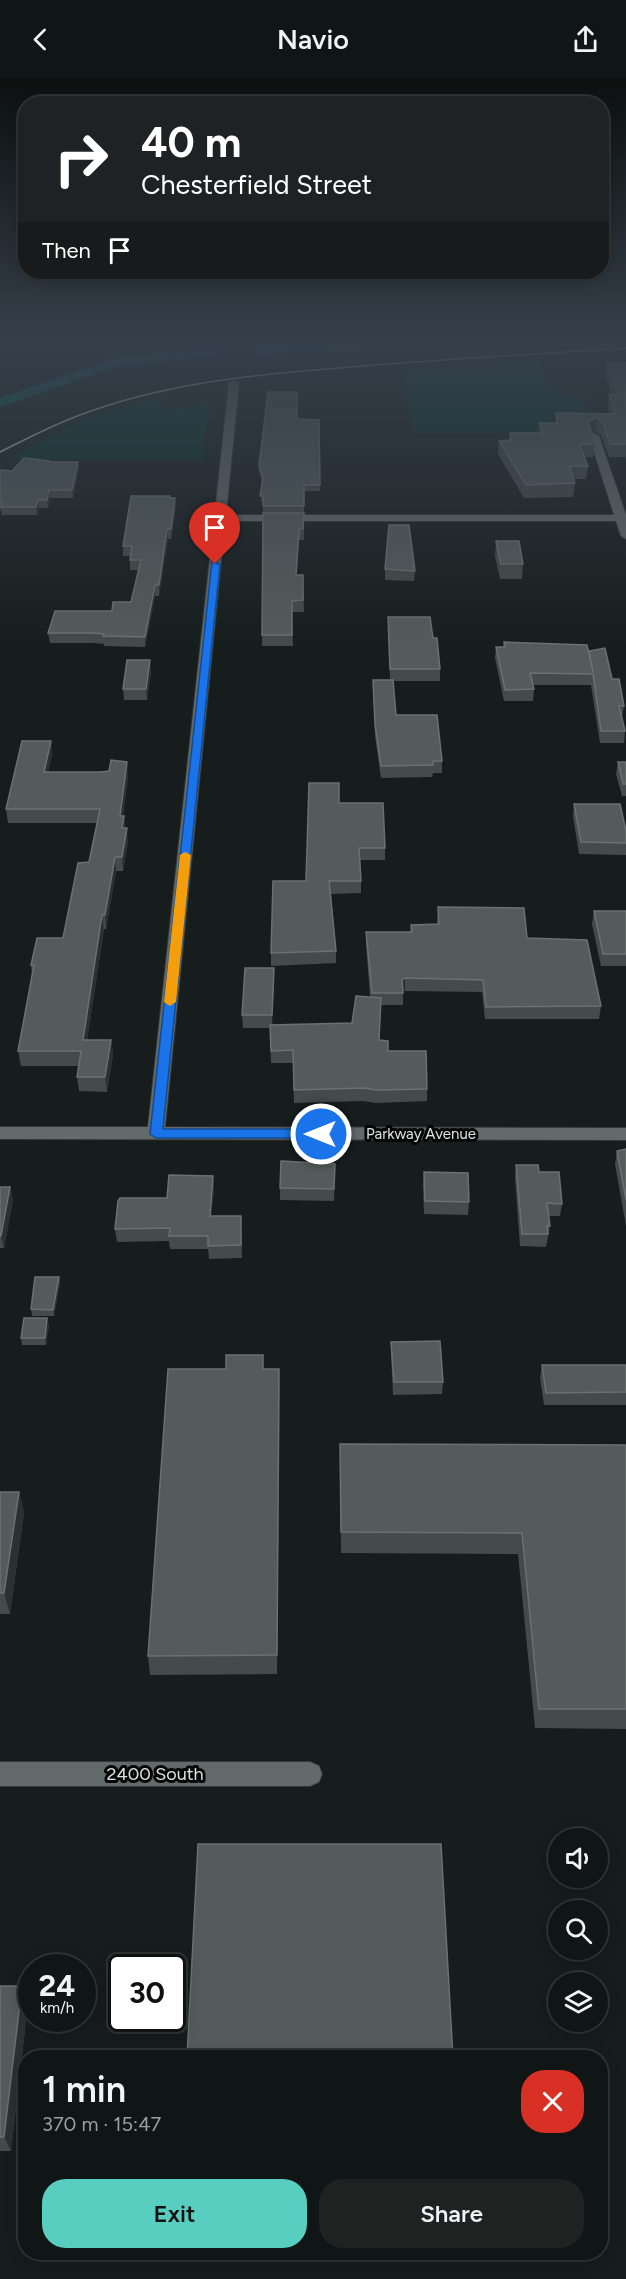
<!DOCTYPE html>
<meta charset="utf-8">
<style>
:root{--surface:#101615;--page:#1e2322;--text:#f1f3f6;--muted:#9c9fa0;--line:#303534;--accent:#58cec0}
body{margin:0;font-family:Figtree,sans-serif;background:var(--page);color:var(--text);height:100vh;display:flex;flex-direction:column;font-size:22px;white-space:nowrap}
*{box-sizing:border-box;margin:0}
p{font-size:20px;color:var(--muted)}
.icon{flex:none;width:33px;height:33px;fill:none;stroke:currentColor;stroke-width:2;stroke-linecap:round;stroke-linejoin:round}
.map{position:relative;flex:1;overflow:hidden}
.drawer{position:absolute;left:18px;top:1972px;width:590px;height:210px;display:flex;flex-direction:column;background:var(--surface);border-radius:24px;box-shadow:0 3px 15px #0003,0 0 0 2px var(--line)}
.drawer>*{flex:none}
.hud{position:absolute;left:18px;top:18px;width:591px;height:183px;border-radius:24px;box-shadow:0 3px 15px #0003,0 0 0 2px var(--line);background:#202124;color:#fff;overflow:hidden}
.fabs{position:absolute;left:548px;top:1750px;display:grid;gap:12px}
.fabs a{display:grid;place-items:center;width:60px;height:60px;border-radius:50%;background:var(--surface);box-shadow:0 3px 15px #0003,0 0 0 2px var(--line);font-size:30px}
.speed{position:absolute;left:18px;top:1876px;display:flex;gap:12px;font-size:30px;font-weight:700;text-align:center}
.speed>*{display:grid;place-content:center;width:78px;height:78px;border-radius:50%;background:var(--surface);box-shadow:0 3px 15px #0003,0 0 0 2px var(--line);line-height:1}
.speed small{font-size:15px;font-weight:400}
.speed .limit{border:3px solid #111;border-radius:9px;background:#fff;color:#111}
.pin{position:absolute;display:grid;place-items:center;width:51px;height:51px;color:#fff;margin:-62px -26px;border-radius:50% 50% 50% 0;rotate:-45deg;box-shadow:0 0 6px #0007}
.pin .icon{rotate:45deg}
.me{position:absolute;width:66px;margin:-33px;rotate:270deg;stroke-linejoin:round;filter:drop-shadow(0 0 4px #0008)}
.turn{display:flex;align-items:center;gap:21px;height:126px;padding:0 24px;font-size:27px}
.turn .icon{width:78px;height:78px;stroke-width:2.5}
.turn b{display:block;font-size:42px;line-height:51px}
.then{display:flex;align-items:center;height:57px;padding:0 24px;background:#0003;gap:12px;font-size:22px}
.round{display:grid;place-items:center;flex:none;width:63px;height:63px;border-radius:24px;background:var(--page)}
.overview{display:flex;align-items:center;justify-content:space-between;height:102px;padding:0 24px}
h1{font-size:36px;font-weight:600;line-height:45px}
.primary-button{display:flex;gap:12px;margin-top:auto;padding:12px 24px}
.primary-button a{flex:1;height:69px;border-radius:24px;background:var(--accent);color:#111;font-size:24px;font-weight:600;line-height:69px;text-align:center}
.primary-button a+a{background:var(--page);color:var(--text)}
header{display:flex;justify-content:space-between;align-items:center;height:78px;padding:0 24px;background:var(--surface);font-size:27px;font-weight:600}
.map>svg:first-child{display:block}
.green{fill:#05302b}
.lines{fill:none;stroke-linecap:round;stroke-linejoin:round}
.canal{fill:#0a5f58;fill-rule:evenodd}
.street-casing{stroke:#333736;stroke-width:2}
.street{fill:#636b6a;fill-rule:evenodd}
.tram{stroke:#c4c9c8;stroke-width:1.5}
.wall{fill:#444b4a}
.shaded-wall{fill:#2a3231}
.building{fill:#545c5b;stroke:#6a7170;stroke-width:1.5}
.route{fill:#1a73e8;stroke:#114b97;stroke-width:1.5}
.slow{fill:#f59e0b}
.labels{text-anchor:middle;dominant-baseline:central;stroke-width:6;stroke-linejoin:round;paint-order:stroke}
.street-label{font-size:15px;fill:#dee3e2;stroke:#040706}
.near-street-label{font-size:18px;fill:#dee3e2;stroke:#040706}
</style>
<header><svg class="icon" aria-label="back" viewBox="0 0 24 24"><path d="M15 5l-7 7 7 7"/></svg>Navio<svg class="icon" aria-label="share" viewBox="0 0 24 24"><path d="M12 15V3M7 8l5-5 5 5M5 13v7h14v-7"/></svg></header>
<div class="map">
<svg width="626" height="2201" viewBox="0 0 626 2201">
<rect width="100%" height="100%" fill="#161d1c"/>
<!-- green -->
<path class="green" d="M540 283 549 313H559L561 317 546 318 585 319 586 336 551 337 555 355H414L403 292Z
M155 320 171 332 210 325 202 381H11C55 350 103 334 155 320Z"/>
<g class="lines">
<!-- canal -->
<path class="canal" d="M339 264H422L415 268 254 277 247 273 254 269Z
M214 270 219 271 221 274 219 277 118 288 0 329V320L116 280Z"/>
<defs>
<path id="street" d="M234 302 239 305 226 437H614L589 358 594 355 599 358 626 437V461L621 458 616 443H225L165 1049 626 1050V1062L0 1061V1049H148L229 305Z
M0 1684H310L319 1688 322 1696 319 1704 310 1708H0Z"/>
</defs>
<!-- street casing -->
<use href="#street" class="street-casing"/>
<!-- street -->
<use href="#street" class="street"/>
<!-- tram -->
<path class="tram" d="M0 374C30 359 59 344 91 333 178 302 272 295 363 288 451 281 538 276 626 270"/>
</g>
<!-- wall -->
<path class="wall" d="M607 285H626V383L625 379H609L601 357 595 353 592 355 595 366 593 379H584L588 388 586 401H573L575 405 573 419 524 420 498 376 499 363 509 362 510 355H539V345H555L556 335H610L608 330 609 317H612L605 298Z
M297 341 319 342 320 413H304V462H299L297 497H303L304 534H292L293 568H262L263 424H261L262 403 259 394V388Z
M50 383V384H78L79 392 73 420H50L48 430H39L37 437H2L1 432H0V392L12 393Z
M170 418V420H175L176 430 171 461H168L159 518H155L145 569 104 568V566L94 565H50L48 555 112 533 131 524 138 492H130V478H123V468Z
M496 463 523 486 522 501H500L495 478Z
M385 491 415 493 414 503 385 502Z
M388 539 433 560 440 591V603H393L396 637 442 683V695H433L432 699 381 700 375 658 373 602H390Z
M504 564 589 576V573L612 601 624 628 622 639 625 653 624 665H600L591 607H533L534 611 533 623H504L495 580 496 569H503Z
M151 594 147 622H124L123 611Z
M51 663 52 676 48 694 128 698 123 738H124L125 750 128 764 123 793H116L106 851H104L87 962H111L113 977 107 1014 79 1013 77 999 79 988H21L18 973 32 897 31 887 63 860 89 784 97 745H8L6 731Z
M618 684H626V718H622L616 696Z
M339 725 385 770V782H360L361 803V815L331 816 336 873V885L271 888V875L306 803Z
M574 726 626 753V777L579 776 573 738Z
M438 829 527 860 601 928 599 941H485L482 914 405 913H403V927H381L379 962 388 973 427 1011V1023L376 1025 363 1023 294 1025 293 985H271L270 950H243L242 937 274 902 272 947 352 945 370 919 366 866V854H410L411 847 437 846Z
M594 833H626V888H601L592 846Z
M626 1071V1148L615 1086 617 1073Z
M335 1086 334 1123 280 1122V1110Z
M516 1087 539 1094 562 1126 560 1138H549L550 1148 546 1169 520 1168 515 1100Z
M424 1094 469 1124 468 1137 424 1136 423 1107Z
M213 1098 214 1111 211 1138H241L242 1180 209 1181 208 1171H170L169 1163 117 1164 115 1151 167 1120Z
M0 1109H10L13 1122 4 1170H0Z
M59 1199 60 1205 54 1238H32L31 1231Z
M49 1247 46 1267H22L21 1260Z
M391 1264 443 1304 442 1316 393 1317 391 1276Z
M542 1287H626V1327H544L540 1300Z
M263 1291H279L277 1596 150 1597 148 1578Z
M340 1366 626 1367V1651L535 1650 518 1476 341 1475Z
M0 1414H19L24 1435 10 1536H0Z
M0 1908H22L28 1925 11 2073H0Z"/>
<!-- shaded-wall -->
<path class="shaded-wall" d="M597 340 595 353 587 357 588 344Z
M78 384 79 392 73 420 72 412Z
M49 412 50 420 48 430 47 422Z
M175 420 176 430 171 461V451Z
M38 422 39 430 37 437 36 429Z
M167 451 168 461 159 518V507Z
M155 507V518L145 569V559Z
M150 582 151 594 147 622 146 611Z
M51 663 52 676 45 708 44 694Z
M127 684 128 698 121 752 120 738Z
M124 738 125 752 122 750Z
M127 750 128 764 123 793 122 779Z
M115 779 116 793 106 851 105 837Z
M102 837 104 851 85 977 83 962Z
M274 890V902L272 950V937Z
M405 900V913L401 914 402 902Z
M111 962 113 977 107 1014 105 999Z
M213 1098 214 1111 210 1151V1138Z
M10 1109 13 1122 4 1170 1 1158Z
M59 1199 60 1205 54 1238 53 1232Z
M47 1240 49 1247 46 1267 45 1260Z
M279 1291 280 1311 277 1596V1577Z
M19 1414 24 1435 10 1536 4 1515Z
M22 1908 28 1925 11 2073 4 2059Z"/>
<!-- building -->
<path class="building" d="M607 285H626V366H610L603 344 597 340 588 344 595 366H579L588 388H569L575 405 526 407 499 363 511 362 510 355H543L539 345H558L556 335 616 336 609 317H619Z
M268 314H297V341L319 342 320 407H304V428H263V418H260L263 399 259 388Z
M24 380 50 383 49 384H78L72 412H49L47 422H38L36 429H1L2 424H0V392L12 393Z
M131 418H170V420H175L171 451H167L159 507H155L145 559 103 558 104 556 92 555H48L55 533H112L113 524H131L141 482H130L132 468H123Z
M263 435H304L303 451H299L296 497H303V522L292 523V557H262Z
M389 447H409L415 493 385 491Z
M496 463H519L523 486H501Z
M388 539H430L433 560H437L440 591H390Z
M504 564 587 567 593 594 589 573 605 570 612 601H619L624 628H619L625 653H601L593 596 530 595 534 611 505 612 496 569H505Z
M127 582H150L146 611H123Z
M373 602H393L396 637H437L442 683H433V687L381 688 375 646Z
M22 663H51L44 694H100L109 693 111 682 127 684 120 738H124L122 750H127L122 779H115L105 837H102L83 962H111L105 999H77L81 973H18L34 887H31L37 860H63L78 785 89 784 100 731H6Z
M618 684H626V706H623Z
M309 705H339V725H383L385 770H359L361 803H329L336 873 271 875 273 803H306Z
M574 726H620L626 753V765L581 764Z
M438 829 524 830 527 860 587 862 601 928 486 929 483 902 405 900 402 902 403 915H372L366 854H412L411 847 439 846Z
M594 833H626V876H603Z
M245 890H274L272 937H242Z
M356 918 381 920 379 962 388 963V973H426L427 1011 376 1012 364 1010 294 1012 293 972 271 973 270 947 352 945Z
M626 1071V1122L617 1073Z
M281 1083 335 1086 334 1111 280 1110Z
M516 1087H538L539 1094H559L562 1126 547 1125 550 1148H547L548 1156H522Z
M424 1094 468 1095 469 1124 425 1123Z
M169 1097 213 1098 210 1138H241V1167L208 1168V1158H169L170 1150 115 1151 118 1123 120 1120H167Z
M0 1109H10L1 1158H0Z
M35 1199H59L53 1232 31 1231Z
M24 1240H47L45 1260H21Z
M440 1263 443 1304H394L391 1264Z
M226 1277H263V1291H279L277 1577 148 1578 168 1291H226Z
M542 1287H626V1314L546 1315Z
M340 1366 626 1367V1631H539L522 1455 341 1454Z
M0 1414H19L4 1515H0Z
M198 1766H441L453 1980H187Z
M0 1908H22L4 2059H0Z"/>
<!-- sky -->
<linearGradient id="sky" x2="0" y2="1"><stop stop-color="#0c100f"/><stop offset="0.46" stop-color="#36404b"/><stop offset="1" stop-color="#36404b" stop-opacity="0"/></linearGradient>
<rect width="626" height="572" fill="url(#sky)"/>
<!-- route -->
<path class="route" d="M212 484 220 486 163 1051H321L327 1056 321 1060H156L150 1056Z"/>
<!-- slow -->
<path class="slow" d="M185 774 191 777 176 924 170 928 164 924 180 777Z"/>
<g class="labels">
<!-- street labels -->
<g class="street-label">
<text x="421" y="1056">Parkway Avenue</text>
</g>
<!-- near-street labels -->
<g class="near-street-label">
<text x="155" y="1696">2400 South</text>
</g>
</g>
</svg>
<div class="fabs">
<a><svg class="icon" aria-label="sound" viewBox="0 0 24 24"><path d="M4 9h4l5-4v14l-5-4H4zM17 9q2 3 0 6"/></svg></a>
<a><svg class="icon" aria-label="search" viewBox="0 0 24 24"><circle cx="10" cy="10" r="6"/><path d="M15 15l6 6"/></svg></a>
<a><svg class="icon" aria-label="layers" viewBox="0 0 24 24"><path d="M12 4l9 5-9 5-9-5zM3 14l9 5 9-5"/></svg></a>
</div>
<div class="speed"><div>24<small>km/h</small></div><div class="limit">30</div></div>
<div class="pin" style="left:215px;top:486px;background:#d93025"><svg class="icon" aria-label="arrive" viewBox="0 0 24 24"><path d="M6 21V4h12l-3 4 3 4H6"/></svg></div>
<svg class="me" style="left:321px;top:1056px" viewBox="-20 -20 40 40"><circle r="17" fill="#1a73e8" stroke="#fff" stroke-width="3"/><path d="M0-11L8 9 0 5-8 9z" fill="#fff"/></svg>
<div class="hud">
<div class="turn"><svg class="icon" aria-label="right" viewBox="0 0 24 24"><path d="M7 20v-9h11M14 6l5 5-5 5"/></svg><div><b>40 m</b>Chesterfield Street</div></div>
<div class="then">Then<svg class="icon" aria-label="arrive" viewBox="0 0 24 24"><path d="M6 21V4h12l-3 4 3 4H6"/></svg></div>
</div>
<section class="drawer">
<div class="overview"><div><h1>1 min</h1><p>370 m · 15:47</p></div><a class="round" style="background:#d93025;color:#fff"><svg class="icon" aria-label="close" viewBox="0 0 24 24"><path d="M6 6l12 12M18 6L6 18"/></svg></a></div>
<div class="primary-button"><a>Exit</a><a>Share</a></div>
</section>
</div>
